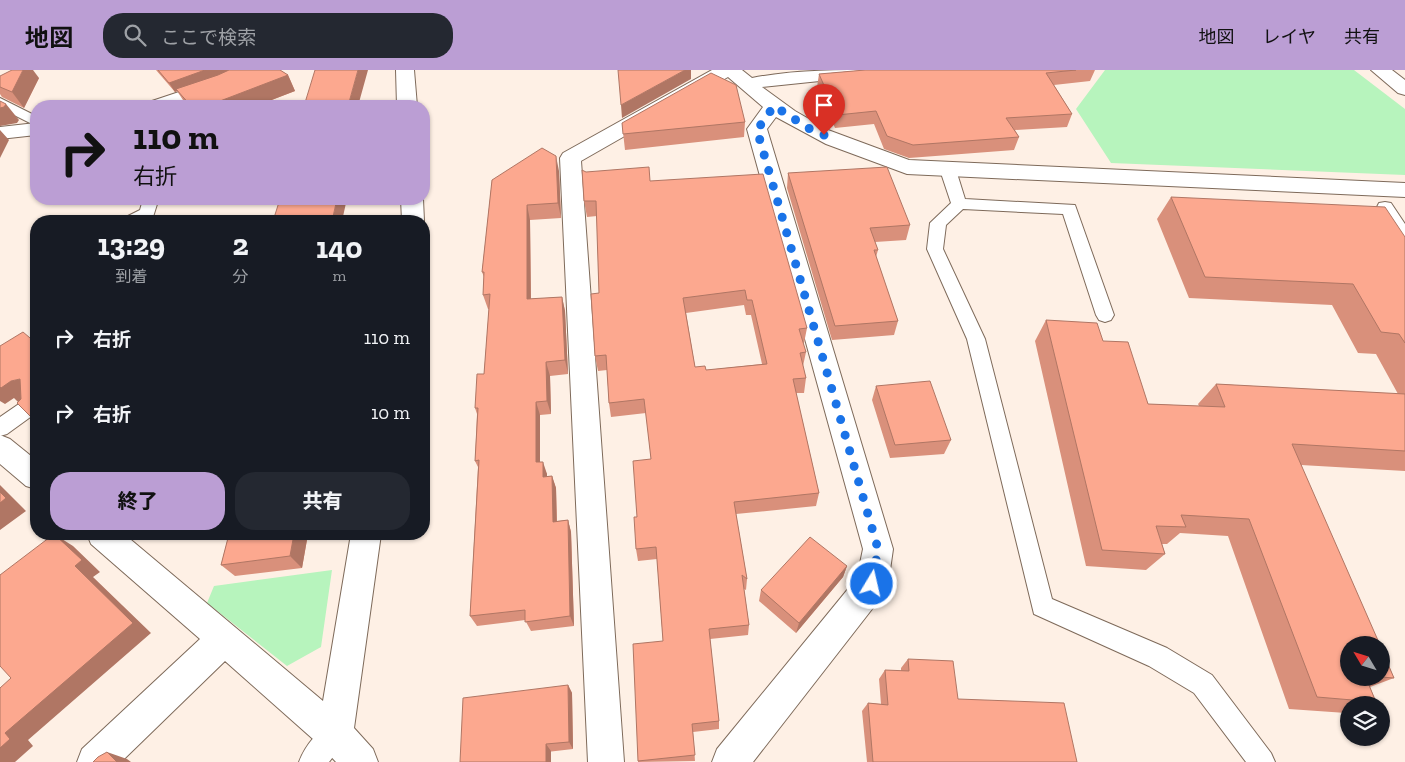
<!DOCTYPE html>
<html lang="ja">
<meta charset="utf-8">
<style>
:root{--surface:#171b24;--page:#242831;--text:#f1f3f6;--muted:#9ea1a6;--accent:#bb9ed4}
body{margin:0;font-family:"Zilla Slab","Noto Sans JP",serif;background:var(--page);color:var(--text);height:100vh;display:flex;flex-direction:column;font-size:19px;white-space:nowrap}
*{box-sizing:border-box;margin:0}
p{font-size:16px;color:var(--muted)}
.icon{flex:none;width:28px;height:28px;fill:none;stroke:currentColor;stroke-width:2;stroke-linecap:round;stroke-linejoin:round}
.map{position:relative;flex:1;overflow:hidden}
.panel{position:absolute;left:30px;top:145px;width:400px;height:325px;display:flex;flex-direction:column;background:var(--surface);border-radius:20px;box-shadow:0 1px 4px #0004}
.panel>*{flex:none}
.top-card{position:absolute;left:30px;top:30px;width:400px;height:105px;border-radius:20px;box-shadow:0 1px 4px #0004;background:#bb9ed4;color:#111;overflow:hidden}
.needle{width:32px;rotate:308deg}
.tools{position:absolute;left:1340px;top:566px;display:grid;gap:10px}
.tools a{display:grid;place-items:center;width:50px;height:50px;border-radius:50%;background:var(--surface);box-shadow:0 1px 4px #0004;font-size:25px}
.pin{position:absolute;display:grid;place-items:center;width:42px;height:42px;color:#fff;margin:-51px -21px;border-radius:50% 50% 50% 0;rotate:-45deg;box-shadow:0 0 5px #0007}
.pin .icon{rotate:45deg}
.me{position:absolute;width:55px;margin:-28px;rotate:9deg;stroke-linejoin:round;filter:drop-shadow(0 0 4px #0008)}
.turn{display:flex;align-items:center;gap:18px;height:105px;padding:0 20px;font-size:22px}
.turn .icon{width:65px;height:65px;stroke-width:2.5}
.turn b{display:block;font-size:35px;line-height:42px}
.eta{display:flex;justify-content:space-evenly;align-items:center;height:85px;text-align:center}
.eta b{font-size:30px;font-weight:800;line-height:35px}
.primary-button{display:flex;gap:10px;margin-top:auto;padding:10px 20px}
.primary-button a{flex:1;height:58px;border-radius:20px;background:var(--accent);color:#111;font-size:20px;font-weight:800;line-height:58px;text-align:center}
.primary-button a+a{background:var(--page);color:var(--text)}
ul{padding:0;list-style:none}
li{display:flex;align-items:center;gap:15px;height:75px;padding:0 20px}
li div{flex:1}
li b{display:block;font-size:19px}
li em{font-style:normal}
header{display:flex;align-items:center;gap:30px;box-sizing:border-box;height:70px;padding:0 25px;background:var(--accent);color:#111}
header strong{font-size:24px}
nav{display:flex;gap:28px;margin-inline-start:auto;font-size:18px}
.search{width:350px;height:45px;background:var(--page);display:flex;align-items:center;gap:12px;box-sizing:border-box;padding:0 18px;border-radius:20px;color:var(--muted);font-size:19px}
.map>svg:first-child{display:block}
.green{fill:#b7f4bd}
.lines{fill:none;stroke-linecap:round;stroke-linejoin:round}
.service-casing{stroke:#7e6a5a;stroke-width:2}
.minor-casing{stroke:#7e6a5a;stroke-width:2}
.service{fill:#fff;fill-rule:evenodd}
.minor{fill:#fff;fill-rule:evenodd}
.wall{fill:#d9907b;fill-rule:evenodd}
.shaded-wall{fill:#b07664}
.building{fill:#fca88f;stroke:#b07664;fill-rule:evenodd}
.route{stroke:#1a73e8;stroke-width:9;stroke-dasharray:0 16.2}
</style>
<header>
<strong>地図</strong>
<div class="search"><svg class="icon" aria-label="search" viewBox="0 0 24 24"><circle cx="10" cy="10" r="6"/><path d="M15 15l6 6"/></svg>ここで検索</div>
<nav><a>地図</a><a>レイヤ</a><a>共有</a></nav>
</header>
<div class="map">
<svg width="1405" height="692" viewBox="0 0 1405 692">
<rect width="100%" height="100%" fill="#fef0e5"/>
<!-- green -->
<path class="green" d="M1105 0H1354L1405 39V105L1111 93 1076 39Z
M332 500 321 577 287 596 207 533 214 516Z"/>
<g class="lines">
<defs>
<path id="service" d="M0 28 36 46V56L0 38Z
M948 95 953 97 956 100 965 129 1075 135 1114 245 1111 250 1105 252 1099 250 1096 245 1063 144 963 139 946 155 943 179 985 269 1052 529 1167 578 1212 605 1271 683 1275 692H1246L1194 623 1149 596 1034 544 967 269 927 179 930 153 951 133 940 100 943 97Z
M139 129H157L158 131 153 147 145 151H124L126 147 140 140 142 133Z
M1385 132 1391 133 1405 154V172L1399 170 1377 137 1379 133Z
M36 325V343L7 364 0 366V347L29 327Z
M335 651 344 655 348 664 344 673 329 692H299C305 676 319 658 335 651Z"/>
<path id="minor" d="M237 0H262L260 4 226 19 175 36H146L149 32 212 11Z
M396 0H414L417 36H397Z
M712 0H742L752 8C792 0 836 0 877 0L875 4 868 6 762 17 795 41 828 60 909 90 1405 113V127L907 104 826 74 776 47 767 59 893 479 888 514 883 525 753 692H712L717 679 857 508 863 479 747 59 763 37 728 7 581 91 624 692H588L560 88 563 83Z
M1371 0H1392L1405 10V25L1398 23Z
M36 53V65L0 69V57Z
M401 129H423L424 151V152L402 151Z
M0 365 10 369 36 390V419L26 416 0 394Z
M87 464H124L323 631 351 464H381L354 658 373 679 378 692H336L322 677 225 591 121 692H77L82 679 200 569 91 474Z"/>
</defs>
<!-- service casing -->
<use href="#service" class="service-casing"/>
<!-- minor casing -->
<use href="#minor" class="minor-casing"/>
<!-- service -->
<use href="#service" class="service"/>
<!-- minor -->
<use href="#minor" class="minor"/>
</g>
<!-- wall -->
<path class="wall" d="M156 0H280L288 5 295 21 256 36H187L177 21 175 22Z
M865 0H1095L1090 11 1054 15 1072 44 1067 57 1015 60 1019 67 1014 80 909 88 884 79 874 54 835 58 817 17 819 4Z
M0 6 39 8 24 38 2 27 0 24Z
M745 52 744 67 625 80 622 53Z
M559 101 561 148 530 150 531 229 562 227 565 241 568 304 550 306 551 344 540 345V392L547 404V406H552L556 418 557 451 568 450 571 462 574 556 531 561 525 550 477 556 470 546 478 397 475 391 477 344 475 338 484 304 489 239H488L483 225 484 207 482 202 492 110Z
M586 102 650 111 807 258 804 273H803L806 282 803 296 806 308 804 323H796L819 423 816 436 736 444 747 509 746 520 744 519 749 555 748 565 710 569 719 651V659L693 662 695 691 638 692V691L663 571 657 489 638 491 636 479 637 447 651 389 646 343 611 347 609 333 607 300 598 301 595 286 599 223 597 146 587 147 584 131ZM744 235 746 245H751L762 294 706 300 695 297 686 243Z
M788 103 910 155 906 170 875 172 878 180 876 187 898 251 894 265 832 270 787 118Z
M1171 127 1405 167V401L1301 395 1349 608H1381V578L1394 608 1370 617 1376 632 1367 635H1349V642L1346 643 1289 639 1228 466 1180 463 1167 474H1162L1165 484 1146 500 1086 496 1035 271 1046 250 1103 271 1148 334 1199 336 1198 334 1216 314 1398 324 1376 284 1358 283 1332 235 1189 228 1157 149Z
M876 316 951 370 944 384 890 388 872 330Z
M229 464H308L302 498 235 506 221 495Z
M847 496 843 507 796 563 759 531 761 520Z
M908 589 958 629 1077 692H867L862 641 868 633 881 634 879 609 885 600 901 601V598Z
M568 615 572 623 573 679 460 692Z"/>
<!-- shaded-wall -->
<path class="shaded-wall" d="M23 0H33L39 8 24 38 12 22Z
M205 0H232L175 22 169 13Z
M358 0H368L358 36H348Z
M685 0H691V9L622 48 621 35Z
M288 5 295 21 256 36H207Z
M6 34 19 50 17 53 0 56V38Z
M0 60 9 70 0 88Z
M556 86 559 101 561 148 558 133Z
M337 129H344L346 133 342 151H332Z
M527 135 530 150 531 244 527 229Z
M562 227 565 241 568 304 565 290Z
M546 292 550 306 551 344 547 331Z
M20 309 36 323 18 332 14 328 5 334 0 331V317L11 311Z
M536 332 540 345V405L536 392Z
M543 392 547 404V419L543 407Z
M552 406 556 418 557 464 553 452Z
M0 415 26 441 0 460Z
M568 450 571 462 574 556 570 546Z
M54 464 73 476 100 502 93 507 151 563 28 670 33 676 15 692H0V678L5 663 75 496Z
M294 464H308L302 498 290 486Z
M847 496 843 507 796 563 799 553Z
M568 615 572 623 573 679 569 672Z
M546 674 551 681V692H546Z
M107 682 127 689 131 692H117Z"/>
<!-- building -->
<path class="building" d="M12 0H23L12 22 0 17V6Z
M158 0H205L169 13Z
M229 0H280L288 5 207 36H191L176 19 218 5Z
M315 0H358L348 36H304Z
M618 0H685L621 35Z
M865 0H1076L1046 3 1072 44 1006 48 1019 67 913 75 887 66 876 41 837 45 819 4Z
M711 3 736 15 745 52 623 64 622 53Z
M0 31 6 34 4 37 0 38Z
M542 78 556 86 558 133 527 135V229L562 227 565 290 546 292 547 331 536 332V392H543V407L552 406 553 452 568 450 570 546 525 552V540L470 546 479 390 475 391 478 338H475L477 304H484L490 224 483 225 484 202H482L492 110Z
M649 97 650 111 763 104 807 258 799 259 806 282 800 283 806 308 793 309 819 423 734 432 747 509 742 505 749 555 709 559 719 651 692 654 695 685 638 691 633 574 663 571 656 477 636 479 634 447H637L633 391 651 389 644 329 609 333 606 285 595 286 591 224 599 223 596 131H584L582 100 586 102ZM745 220 747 230H752L767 294 706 300 705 296 695 297 683 228Z
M887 97 910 155 870 158 878 180H874L898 251 835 256 788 103Z
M1171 127 1385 137 1405 167V273L1399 264 1381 262 1353 214 1205 207Z
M280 129H337L332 151H273Z
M1046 250 1097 253 1103 271 1128 272 1148 334 1225 337 1216 314 1405 324V381L1292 374 1380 575H1349V608H1366L1376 632 1317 627 1249 449 1181 445 1186 457 1156 456 1165 484 1102 480Z
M23 262 36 273V352L17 333 21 329 20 309 11 311 1 318 0 317V276Z
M930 311 951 370 895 375 876 316Z
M0 422 6 428 0 433Z
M54 464 82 490 75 496 133 553 5 663 10 669 0 678V618L11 608 0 596V505Z
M229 464H294L290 486 221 495Z
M810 467 847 496 799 553 761 520Z
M1381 578 1394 608 1381 607Z
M908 589 953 591 958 629 1064 633 1077 692H873L868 633 888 635 885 600 909 601Z
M568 615 569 672 546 674V692H460L463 628Z
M107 682 117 692H93L98 687Z"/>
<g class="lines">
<!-- route -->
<path class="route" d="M824 65 810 59 774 36 757 60 878 479 872 514"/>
</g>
</svg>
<div class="tools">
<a><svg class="needle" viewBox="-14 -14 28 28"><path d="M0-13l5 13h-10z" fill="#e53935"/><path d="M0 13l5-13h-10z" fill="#9ea1a6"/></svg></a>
<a><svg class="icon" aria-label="layers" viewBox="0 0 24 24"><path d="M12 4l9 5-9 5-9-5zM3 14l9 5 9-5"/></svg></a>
</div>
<div class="pin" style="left:824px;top:65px;background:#d93025"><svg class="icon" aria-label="arrive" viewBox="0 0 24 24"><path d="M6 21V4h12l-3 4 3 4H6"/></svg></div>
<svg class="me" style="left:872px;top:514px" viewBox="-20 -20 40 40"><circle r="17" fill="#1a73e8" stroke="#fff" stroke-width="3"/><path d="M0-11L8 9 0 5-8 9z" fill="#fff"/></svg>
<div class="top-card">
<div class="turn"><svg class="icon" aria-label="right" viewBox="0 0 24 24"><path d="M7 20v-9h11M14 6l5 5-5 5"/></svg><div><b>110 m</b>右折</div></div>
</div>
<section class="panel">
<div class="eta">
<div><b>13:29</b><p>到着</p></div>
<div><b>2</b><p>分</p></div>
<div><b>140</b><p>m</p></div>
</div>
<ul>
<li><svg class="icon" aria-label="right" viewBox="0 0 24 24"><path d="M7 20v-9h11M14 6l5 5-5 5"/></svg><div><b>右折</b></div><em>110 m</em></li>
<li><svg class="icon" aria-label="right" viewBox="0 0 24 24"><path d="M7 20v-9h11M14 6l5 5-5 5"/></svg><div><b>右折</b></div><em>10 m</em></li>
</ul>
<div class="primary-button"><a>終了</a><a>共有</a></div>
</section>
</div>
